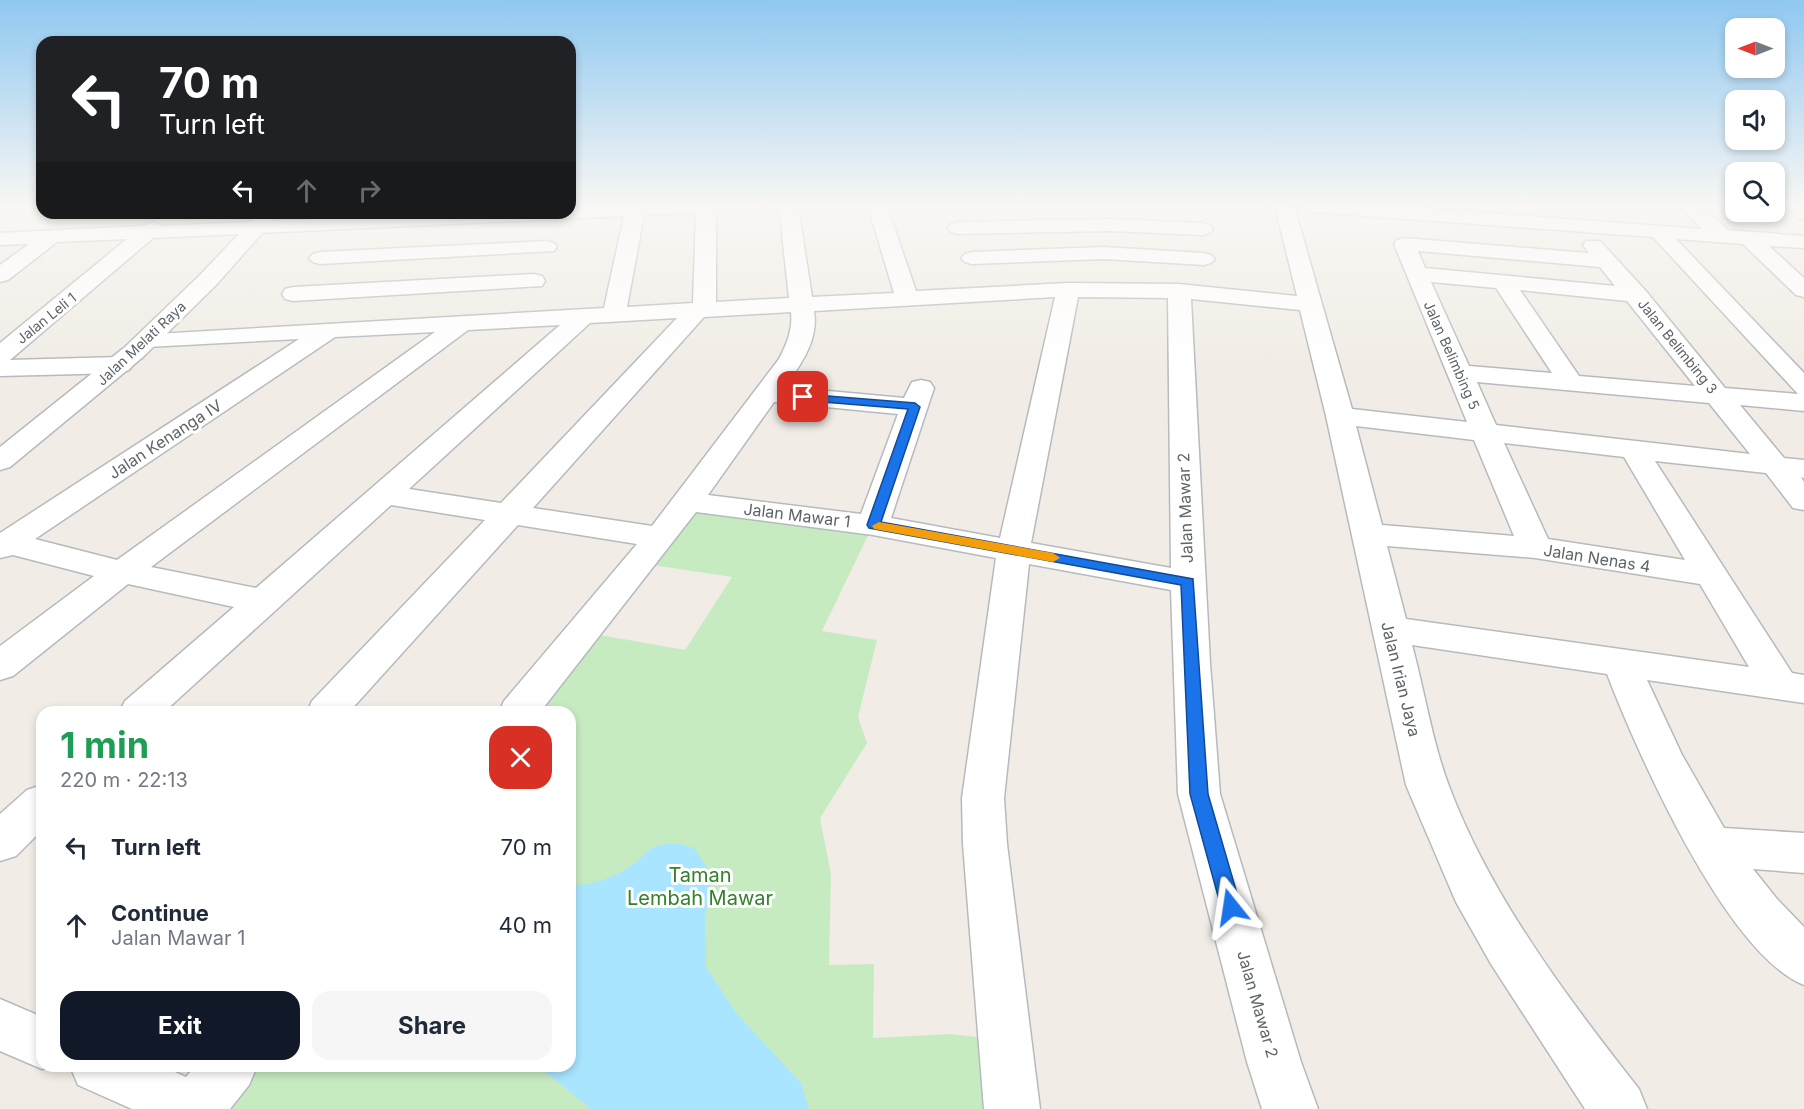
<!DOCTYPE html>
<meta charset="utf-8">
<style>
:root{--surface:#fff;--page:#f6f6f7;--text:#1f2937;--muted:#747a83;--accent:#111827}
body{margin:0;font-family:Inter,sans-serif;background:var(--page);color:var(--text);height:100vh;display:flex;flex-direction:column;font-size:22px;white-space:nowrap}
*{box-sizing:border-box;margin:0}
p{font-size:20px;color:var(--muted)}
.icon{flex:none;width:33px;height:33px;fill:none;stroke:currentColor;stroke-width:2;stroke-linecap:round;stroke-linejoin:round}
.map{position:relative;flex:1;overflow:hidden}
.panel{position:absolute;left:36px;top:706px;width:540px;height:366px;display:flex;flex-direction:column;background:var(--surface);border-radius:18px;box-shadow:0 3px 9px #0003}
.panel>*{flex:none}
.banner{position:absolute;left:36px;top:36px;width:540px;height:183px;border-radius:18px;box-shadow:0 3px 9px #0003;background:#202124;color:#fff;overflow:hidden}
.needle{width:39px;rotate:270deg}
.tools{position:absolute;left:1725px;top:18px;display:grid;gap:12px}
.tools a{display:grid;place-items:center;width:60px;height:60px;border-radius:12px;background:var(--surface);box-shadow:0 3px 9px #0003;font-size:30px}
.pin{position:absolute;display:grid;place-items:center;width:51px;height:51px;color:#fff;margin:-26px;border-radius:12px;box-shadow:0 3px 9px #0006}
.me{position:absolute;width:66px;margin:-33px;rotate:345deg;stroke-linejoin:round;filter:drop-shadow(0 0 4px #0008)}
.turn{display:flex;align-items:center;gap:21px;height:126px;padding:0 24px;font-size:27px}
.turn .icon{width:78px;height:78px;stroke-width:2.5}
.turn b{display:block;font-size:42px;line-height:51px}
.lanes{display:flex;align-items:center;height:57px;padding:0 24px;background:#0003;justify-content:center;gap:30px;direction:ltr}
.lanes .off{opacity:.35}
.round{display:grid;place-items:center;flex:none;width:63px;height:63px;border-radius:18px;background:var(--page)}
.headline{display:flex;align-items:center;justify-content:space-between;height:102px;padding:0 24px}
h1{font-size:36px;font-weight:700;line-height:45px;color:#1e9e55}
.cta{display:flex;gap:12px;margin-top:auto;padding:12px 24px}
.cta a{flex:1;height:69px;border-radius:18px;background:var(--accent);color:#fff;font-size:24px;font-weight:700;line-height:69px;text-align:center}
.cta a+a{background:var(--page);color:var(--text)}
ul{padding:0;list-style:none}
li{display:flex;align-items:center;gap:18px;height:78px;padding:0 24px}
li div{flex:1}
li b{display:block;font-size:22px}
li em{font-style:normal}
.map>svg:first-child{display:block}
.green{fill:#c7ebc1}
.water{fill:#a9e5ff}
.lines{fill:none;stroke-linecap:round;stroke-linejoin:round}
.minor-casing{stroke:#b6babe;stroke-width:3}
.tertiary-casing{stroke:#b6babe;stroke-width:3}
.minor{fill:#fff;fill-rule:evenodd}
.tertiary{fill:#fff;fill-rule:evenodd}
.route{fill:#1a73e8;stroke:#114b97;stroke-width:1.5}
.slow{fill:#f59e0b}
.labels{text-anchor:middle;dominant-baseline:central;stroke-width:6;stroke-linejoin:round;paint-order:stroke}
.far-street-label{font-size:14px;fill:#5d6468;stroke:#fff}
.street-label{font-size:16px;fill:#5d6468;stroke:#fff}
.near-park-label{font-size:20px;fill:#33812b;stroke:#fff}
</style>
<div class="map">
<svg width="1804" height="1109" viewBox="0 0 1804 1109">
<rect width="100%" height="100%" fill="#f1ede6"/>
<!-- green -->
<path class="green" d="M687 502 873 525 822 631 877 640 858 717 867 743 820 818 831 874 829 965 874 964 873 1038 950 1034 1004 1040 1012 1109H196L230 1067 570 1066V712H518L583 632 685 650 732 577 639 563Z"/>
<!-- water -->
<path class="water" d="M677 843 694 848 712 875 705 918 706 967 737 1014 801 1083 809 1109H591L539 1067 570 1066V885C589 886 613 878 629 867 652 851 644 845 677 843Z"/>
<g class="lines">
<defs>
<path id="minor" d="M591 206H733L731 210 716 212V302L789 298 779 206H798L812 297 894 293 868 206H887L916 291 1068 283 1179 284 1297 296 1275 206H1294L1352 409 1467 422 1394 244 1397 240 1404 238 1589 253 1583 245 1586 241H1600L1645 290 1725 388 1798 394 1653 237 1312 212 1303 206H1395L1702 229 1680 206H1701L1728 230 1804 236V248L1769 246 1804 278V297L1796 295 1743 244 1676 239 1804 373V411L1740 405 1784 458 1804 460V478L1801 477 1804 482V510L1793 508 1766 473 1655 461 1792 673 1804 675V703L1647 680 1682 755 1724 828 1804 833V873L1753 869 1777 899 1804 927V985C1726 954 1637 752 1607 674L1412 645C1424 689 1433 745 1449 786 1489 894 1568 999 1639 1089L1647 1109H1585L1491 964 1456 902 1406 785 1326 416 1300 310 1191 299 1210 663 1220 794 1301 1062 1318 1109H1262L1247 1062 1178 794 1171 590 1029 564 1004 798 1007 844 1040 1109H984L963 844 962 798 996 558 873 535 696 512 540 712H499L504 701 637 544 518 525 349 712H307L312 701 485 520 391 505 164 712H119L125 701 234 607 128 584 13 676 0 680V646L94 576 13 555 0 558V533L299 339 147 347 138 345 135 340 138 335 604 308 624 216 153 238 10 360 120 357 129 360 133 365 129 370 120 373 0 376V343L127 239 57 242 8 280 0 282V265L29 244 0 245V233L143 226 153 222 161 226 442 213H570V207ZM696 213 693 303 627 307 644 215ZM1418 251 1600 267 1615 286 1425 268ZM1431 282 1496 288 1552 373 1469 366ZM1520 290 1627 301 1695 386 1579 376ZM1055 297 1000 538 891 518 934 388 930 382 921 380 912 382 904 398 785 387C801 364 819 340 814 311ZM1078 297 1168 298 1171 568 1031 543ZM791 312C793 329 787 344 779 359L652 526 533 508 704 317ZM677 318 501 503 409 489 590 323ZM560 325 256 588 151 567 468 330ZM435 332 117 560 35 539 335 337ZM1477 382 1709 403 1750 454 1496 425ZM774 402 898 414 861 514 708 495ZM1356 426 1474 440 1514 536 1382 525ZM1504 443 1624 457 1685 560 1548 539ZM1387 546 1535 558 1700 584 1749 667 1406 619Z
M1785 206H1804V220L1797 218Z
M1110 219 1203 223 1210 225 1213 229 1210 233 1203 235 1110 231 958 234 951 232 948 228 951 224 958 222Z
M547 241 554 243 557 247 554 251 320 264 313 262 309 258 313 254 320 252Z
M1104 247 1204 253 1211 255 1215 259 1211 263 1204 265 1104 259 972 264 965 262 961 258 965 254 972 252Z
M534 274 542 276 545 281 542 286 293 301 285 299 282 294 285 289 293 287Z
M42 785V830L16 856 0 861V814L27 790Z
M0 999 42 1017V1066H49L42 1069 0 1051Z
M70 1066H162L186 1077 195 1066H257L249 1085 230 1109H132L78 1085Z"/>
<path id="tertiary" d="M259 213H280L217 284 143 357 10 467 0 470V447L125 347 201 274Z"/>
</defs>
<!-- minor casing -->
<use href="#minor" class="minor-casing"/>
<!-- tertiary casing -->
<use href="#tertiary" class="tertiary-casing"/>
<!-- minor -->
<use href="#minor" class="minor"/>
<!-- tertiary -->
<use href="#tertiary" class="tertiary"/>
</g>
<!-- sky -->
<linearGradient id="sky" x2="0" y2="1"><stop stop-color="#8fc8f1"/><stop offset="0.57" stop-color="#f9f7f4"/><stop offset="1" stop-color="#f9f7f4" stop-opacity="0"/></linearGradient>
<rect width="1804" height="362" fill="url(#sky)"/>
<!-- route -->
<path class="route" d="M803 394 915 403 920 407 881 522 1193 579 1208 794 1241 907 1238 914 1231 916 1224 914 1221 907 1190 794 1181 585 869 528 867 525 908 409 799 400 798 397Z"/>
<!-- slow -->
<path class="slow" d="M879 522 1053 553 1060 558 1053 562 874 529 872 526Z"/>
<g class="labels">
<!-- far-street labels -->
<g class="far-street-label">
<text transform="translate(46 318) rotate(-39)">Jalan Leli 1</text>
<text transform="translate(141 343) rotate(-43)">Jalan Melati Raya</text>
<text transform="translate(1678 346) rotate(51)">Jalan Belimbing 3</text>
<text transform="translate(1452 355) rotate(66)">Jalan Belimbing 5</text>
</g>
<!-- street labels -->
<g class="street-label">
<text transform="translate(165 439) rotate(-33)">Jalan Kenanga IV</text>
<text transform="translate(1185 508) rotate(-92)">Jalan Mawar 2</text>
<text transform="translate(797 515) rotate(7)">Jalan Mawar 1</text>
<text transform="translate(1597 558) rotate(9)">Jalan Nenas 4</text>
<text transform="translate(1401 679) rotate(76)">Jalan Irian Jaya</text>
<text transform="translate(1258 1004) rotate(74)">Jalan Mawar 2</text>
</g>
<!-- near-park labels -->
<g class="near-park-label">
<text x="700" y="875">Taman<tspan x="700" dy="23">Lembah Mawar</tspan></text>
</g>
</g>
</svg>
<div class="tools">
<a><svg class="needle" viewBox="-14 -14 28 28"><path d="M0-13l5 13h-10z" fill="#e53935"/><path d="M0 13l5-13h-10z" fill="#747a83"/></svg></a>
<a><svg class="icon" aria-label="sound" viewBox="0 0 24 24"><path d="M4 9h4l5-4v14l-5-4H4zM17 9q2 3 0 6"/></svg></a>
<a><svg class="icon" aria-label="search" viewBox="0 0 24 24"><circle cx="10" cy="10" r="6"/><path d="M15 15l6 6"/></svg></a>
</div>
<div class="pin" style="left:803px;top:397px;background:#d93025"><svg class="icon" aria-label="arrive" viewBox="0 0 24 24"><path d="M6 21V4h12l-3 4 3 4H6"/></svg></div>
<svg class="me" style="left:1231px;top:907px" viewBox="-20 -20 40 40"><path d="M0-17L14 15 0 8-14 15z" fill="#1a73e8" stroke="#fff" stroke-width="4"/></svg>
<div class="banner">
<div class="turn"><svg class="icon" aria-label="left" viewBox="0 0 24 24"><path d="M17 20v-9H6M10 6l-5 5 5 5"/></svg><div><b>70 m</b>Turn left</div></div>
<div class="lanes"><svg class="icon" aria-label="left" viewBox="0 0 24 24"><path d="M17 20v-9H6M10 6l-5 5 5 5"/></svg><svg class="icon off" aria-label="ahead" viewBox="0 0 24 24"><path d="M12 20V5M6 11l6-6 6 6"/></svg><svg class="icon off" aria-label="right" viewBox="0 0 24 24"><path d="M7 20v-9h11M14 6l5 5-5 5"/></svg></div>
</div>
<section class="panel">
<div class="headline"><div><h1>1 min</h1><p>220 m · 22:13</p></div><a class="round" style="background:#d93025;color:#fff"><svg class="icon" aria-label="close" viewBox="0 0 24 24"><path d="M6 6l12 12M18 6L6 18"/></svg></a></div>
<ul>
<li><svg class="icon" aria-label="left" viewBox="0 0 24 24"><path d="M17 20v-9H6M10 6l-5 5 5 5"/></svg><div><b>Turn left</b></div><em>70 m</em></li>
<li><svg class="icon" aria-label="ahead" viewBox="0 0 24 24"><path d="M12 20V5M6 11l6-6 6 6"/></svg><div><b>Continue</b><p>Jalan Mawar 1</p></div><em>40 m</em></li>
</ul>
<div class="cta"><a>Exit</a><a>Share</a></div>
</section>
</div>
